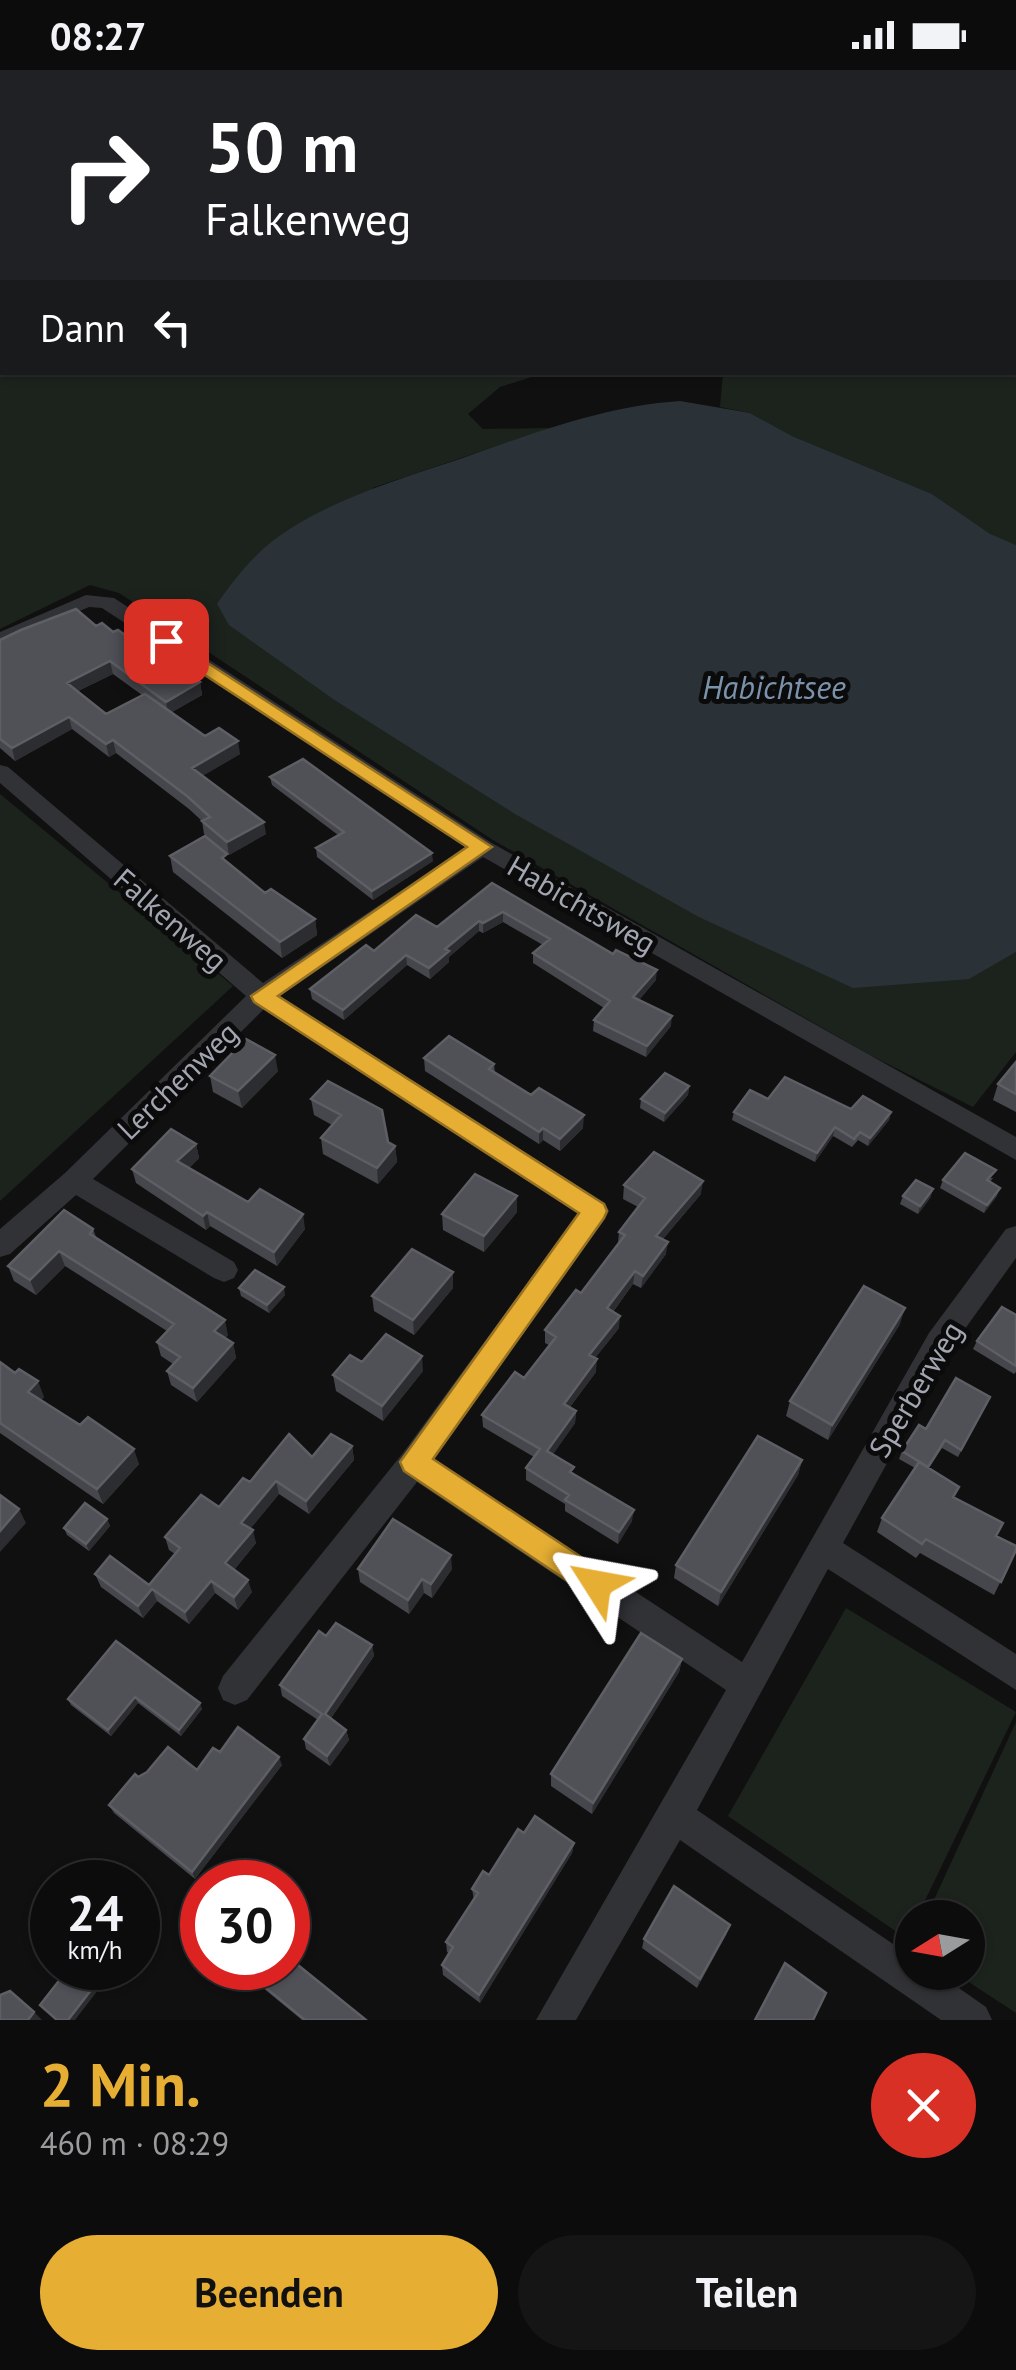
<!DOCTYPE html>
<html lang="de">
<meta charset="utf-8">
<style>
:root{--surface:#0c0c0d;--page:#151516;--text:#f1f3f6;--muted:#9a9b9d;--line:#2c2c2e;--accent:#e6ae33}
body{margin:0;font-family:"PT Sans",sans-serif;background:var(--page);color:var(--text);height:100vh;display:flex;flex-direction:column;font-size:38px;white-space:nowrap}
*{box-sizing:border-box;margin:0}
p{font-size:32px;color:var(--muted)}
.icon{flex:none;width:55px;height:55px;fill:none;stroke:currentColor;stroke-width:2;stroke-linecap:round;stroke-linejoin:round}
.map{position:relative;height:1950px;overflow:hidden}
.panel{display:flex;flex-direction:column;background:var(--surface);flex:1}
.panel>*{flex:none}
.guide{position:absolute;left:0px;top:0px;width:1018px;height:305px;box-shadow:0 2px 8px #0004,0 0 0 2px var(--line);background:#202124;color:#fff;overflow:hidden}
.needle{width:65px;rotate:259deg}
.buttons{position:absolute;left:895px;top:1830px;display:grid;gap:20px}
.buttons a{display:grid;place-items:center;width:90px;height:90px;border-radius:50%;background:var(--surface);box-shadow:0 2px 8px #0004,0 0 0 2px var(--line);font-size:50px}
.speed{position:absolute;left:30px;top:1790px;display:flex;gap:20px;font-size:50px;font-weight:700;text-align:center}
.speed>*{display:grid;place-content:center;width:130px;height:130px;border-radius:50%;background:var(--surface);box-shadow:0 2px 8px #0004,0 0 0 2px var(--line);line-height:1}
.speed small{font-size:25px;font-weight:400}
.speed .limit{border:15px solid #d22;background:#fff;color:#111}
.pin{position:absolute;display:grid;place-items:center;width:85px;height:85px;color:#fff;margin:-42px;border-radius:20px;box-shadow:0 5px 15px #0006}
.me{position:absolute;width:110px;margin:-55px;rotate:304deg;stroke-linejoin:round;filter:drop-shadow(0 0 8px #0008)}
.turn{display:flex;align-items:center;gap:35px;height:210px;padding:0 40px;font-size:45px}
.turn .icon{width:130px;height:130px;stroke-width:2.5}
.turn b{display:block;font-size:70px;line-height:85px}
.then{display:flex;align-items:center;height:95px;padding:0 40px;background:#0003;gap:20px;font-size:38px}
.round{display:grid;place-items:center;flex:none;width:105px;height:105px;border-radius:52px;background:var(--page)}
.summary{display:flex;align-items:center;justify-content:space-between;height:170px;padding:0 40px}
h1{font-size:60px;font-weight:700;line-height:75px;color:var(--accent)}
.cta{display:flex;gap:20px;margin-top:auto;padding:20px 40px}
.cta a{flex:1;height:115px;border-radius:60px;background:var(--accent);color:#111;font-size:40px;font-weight:700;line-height:115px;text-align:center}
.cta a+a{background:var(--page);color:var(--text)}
.status{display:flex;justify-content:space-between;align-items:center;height:70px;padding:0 50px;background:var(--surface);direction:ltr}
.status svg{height:28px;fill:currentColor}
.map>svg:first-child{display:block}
.green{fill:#1c231d}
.water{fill:#2a3238}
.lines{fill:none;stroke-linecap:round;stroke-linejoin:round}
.stream{stroke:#2a3238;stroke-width:4}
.street{fill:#313236;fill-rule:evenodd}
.wall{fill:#46474c;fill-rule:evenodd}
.shaded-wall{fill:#2c2d30}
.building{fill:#505157;stroke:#5d5f65;stroke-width:2.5}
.route{fill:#e6ae33;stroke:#967121;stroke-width:2.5}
.labels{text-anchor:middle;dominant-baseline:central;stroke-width:10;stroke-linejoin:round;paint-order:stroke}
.street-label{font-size:30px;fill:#a2a6b1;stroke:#0b0b0c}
.water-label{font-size:32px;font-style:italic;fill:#7a93ab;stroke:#0b0b0c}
</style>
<div class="status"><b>08:27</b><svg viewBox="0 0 49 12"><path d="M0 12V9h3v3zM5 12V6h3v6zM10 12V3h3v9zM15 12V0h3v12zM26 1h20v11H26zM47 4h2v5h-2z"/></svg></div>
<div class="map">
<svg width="1016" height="1950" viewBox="0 0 1016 1950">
<rect width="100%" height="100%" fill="#101011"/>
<!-- green -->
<path class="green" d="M0 0 423 2H2V302L544 303 500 317 468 344 483 359 550 358 372 418 968 909 1016 882V982L973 1037 870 985 493 770 119 523 90 515 0 559Z
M522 0H967L973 2H518Z
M1016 207V475L990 465 932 424 792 366 750 343 720 337 723 303 1015 302Z
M0 724 233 916 0 1131Z
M846 1538 1016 1642 917 1847 912 1848 907 1869 728 1746Z
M1016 1652V1943L955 1903 968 1902V1848L926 1847Z"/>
<!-- water -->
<path class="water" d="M680 331 750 343 792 366 932 424 990 464 1016 475V882L969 909 853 918 699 847 515 744 333 629 229 555 217 534C235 508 253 485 278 467 327 431 402 408 460 389 531 364 604 336 680 331Z"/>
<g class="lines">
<!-- stream -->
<path class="stream" d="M957 0 962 2"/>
<!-- street -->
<path class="street" d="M434 0H452L453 2H435Z
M1015 196H1016V206H1015Z
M86 525 114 528 490 772 1016 1067V1090L483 787 280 926 605 1133 609 1141 605 1149 434 1389 742 1592 929 1263 1006 1159 1016 1156V1188L949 1281 843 1473 1016 1584V1620L828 1499 697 1740 912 1887V1902H936L986 1937 992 1950H941L680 1770 576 1950H536L726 1620 417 1412 247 1630 235 1635 223 1630 218 1618 223 1606 403 1383 578 1144 264 939 93 1109 234 1192 238 1200 234 1208 224 1212 214 1208 76 1125 10 1184 0 1187V1159L65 1103 246 926 0 713V695L8 697 263 913 466 777 102 538 89 537 0 575V562Z"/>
</g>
<!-- wall -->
<path class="wall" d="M96 556 113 562 175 601 200 612 202 625 172 642 205 666 240 684 202 706 266 764 229 785 204 764 202 751 189 739 116 683 109 687 72 659 15 691 0 678V570ZM113 604 142 625 106 644 78 621Z
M270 707 433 791 373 830 317 787 316 778 338 765 272 715Z
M170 786 229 793 265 823 315 849 317 865 282 888 173 802Z
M492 813 656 910 639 930 671 956 646 987 593 961 594 950 604 938 533 893V883L543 875 503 852 483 863 479 861 449 887V892L430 909 407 895 344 950 312 929 310 919 374 881 437 857Z
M424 988 494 994 495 1003 583 1058 560 1081 543 1070 539 1074 425 1001Z
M1016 992V1042L993 1030 998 1014Z
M278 1001 242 1038 213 1022 210 1006Z
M689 1016 688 1025 664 1052 640 1038 641 1029Z
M311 1029 395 1076 397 1092 378 1114 323 1084 321 1068 332 1055 314 1045Z
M768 1029 851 1039 891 1042 889 1050 868 1076 858 1070 852 1077 833 1066 815 1092 732 1050 734 1042Z
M196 1074 199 1088 189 1098 248 1132 305 1159 277 1196 210 1156 206 1160 136 1113 132 1099Z
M993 1108 990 1112 997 1126 984 1143 940 1118 943 1110Z
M624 1115 701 1124 663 1169 666 1184 641 1218 633 1214 613 1242 619 1258 595 1288 596 1302 570 1337 576 1341 575 1353 553 1384 573 1404 632 1451 618 1474 565 1441V1434L526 1410V1398L534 1387 483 1357 482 1345 524 1308 549 1275 545 1273V1260L581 1223 618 1173 619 1162 638 1137 623 1129Z
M933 1119 930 1128 918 1144 900 1134 903 1126Z
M517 1126V1142L484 1182 443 1160 442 1144Z
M93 1159 96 1167 228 1265 225 1268 233 1273 236 1288 197 1332 171 1315 167 1301 173 1294 161 1286 157 1272 167 1261 65 1196 36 1225 14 1211 8 1196Z
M239 1218 285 1225 269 1243 241 1226Z
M453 1218 414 1265 374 1241 372 1226Z
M1016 1245V1302L1014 1304 973 1279 977 1271Z
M900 1254 828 1370 786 1346 790 1331Z
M0 1292 44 1327 41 1330 139 1394 103 1434 0 1363Z
M362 1292 423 1301 383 1351 336 1321 333 1305Z
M990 1327 958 1387 942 1378 929 1398 954 1427 996 1466 1016 1480 994 1525 920 1483 916 1488 877 1462 882 1448 915 1398 899 1389 902 1381 926 1359Z
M352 1376 354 1390 309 1444 279 1424 250 1459 256 1473 234 1500 252 1522 238 1540 215 1523 189 1554 157 1531 143 1548 101 1517 95 1504 149 1515 175 1484 169 1480 165 1467 219 1437 250 1412 312 1387Z
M802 1390 798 1405 718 1536 674 1508 676 1495Z
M107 1449 110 1456 89 1481 67 1465 64 1458Z
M358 1499H452L432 1528 424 1523 409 1544 360 1512Z
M326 1566 372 1575 374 1586 331 1648 346 1660 349 1670 330 1696 306 1679 304 1669 318 1650 282 1626 280 1615Z
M116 1571 202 1639 181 1666 138 1633 111 1666 71 1635 68 1629Z
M682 1589 679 1602 592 1744 551 1716V1704Z
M220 1682 282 1695 195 1809 114 1743 109 1735 138 1707 197 1700Z
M524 1763 574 1773 572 1783 480 1933 443 1905 442 1895 449 1883 447 1882 446 1872 474 1830 472 1819 489 1805Z
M730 1855 726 1865 697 1918 642 1878 644 1869Z
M255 1909 366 1950H302L257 1913Z"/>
<!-- shaded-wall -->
<path class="shaded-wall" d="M110 591 113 604 70 625 67 613Z
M200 612 202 625 168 644 166 632Z
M69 647 72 659 15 691 12 678Z
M113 670 116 683 109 687 106 674Z
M238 671 240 684 194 711 192 698Z
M264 752 266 764 229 785 227 772Z
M432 783 433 791 373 830 372 821Z
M503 842V852L483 863V853Z
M315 849 317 865 282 888 280 872Z
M479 851V861L449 887V892L430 909 429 898 445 879Z
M406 885 407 895 344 950 343 940Z
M657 900 656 910 632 938 633 927Z
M672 946 671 956 646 987 647 976Z
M275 985 278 1001 242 1038 238 1021Z
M689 1016 688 1025 664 1052 665 1043Z
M891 1042 889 1050 868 1076 870 1068Z
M584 1045 583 1058 560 1081V1069Z
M835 1057 833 1066 815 1092 817 1083Z
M543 1058V1070L539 1074V1062Z
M196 1074 199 1088 181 1105 177 1091Z
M395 1076 397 1092 378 1114 377 1098Z
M703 1111 701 1124 655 1178 656 1166Z
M1000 1118 997 1126 984 1143 987 1135Z
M933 1119 930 1128 918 1144 920 1136Z
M517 1126V1142L484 1182V1166Z
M207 1142 210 1156 206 1160 203 1146Z
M303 1144 305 1159 277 1196 274 1182Z
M668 1172 666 1184 641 1218 643 1206Z
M59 1181 65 1196 36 1225 30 1210Z
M635 1201 633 1214 606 1251 607 1238Z
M453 1202V1218L414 1265 413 1250Z
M284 1217 285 1225 269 1243 267 1235Z
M905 1238 900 1254 828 1370 832 1355Z
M620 1246 619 1258 588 1297 589 1285Z
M225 1250 228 1265 218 1276 214 1261Z
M233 1273 236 1288 197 1332 193 1318Z
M422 1286 423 1301 383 1351 382 1336Z
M597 1289 596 1302 563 1346 564 1334Z
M38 1311 44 1327 35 1337 28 1322Z
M576 1341 575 1353 547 1393V1381Z
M352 1376 354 1390 309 1444 306 1431Z
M134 1379 139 1394 103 1434 97 1419Z
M802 1390 798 1405 718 1536 721 1522Z
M276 1411 279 1424 245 1465 241 1453Z
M19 1439 26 1453 0 1482V1461Z
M634 1440 632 1451 618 1474 619 1462Z
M107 1449 110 1456 89 1481 86 1474Z
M253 1460 256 1473 229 1506 225 1493Z
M451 1485 452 1499 432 1528 431 1514Z
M422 1509 424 1523 409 1544 408 1530Z
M248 1510 252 1522 238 1540 234 1527Z
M211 1511 215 1523 189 1554 185 1542Z
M152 1519 157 1531 143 1548 138 1536Z
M372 1575 374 1586 327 1654 325 1644Z
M682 1589 679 1602 592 1744 593 1733Z
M135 1627 138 1633 111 1666 108 1660Z
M200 1633 202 1639 181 1666 179 1660Z
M346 1660 349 1670 330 1696 327 1686Z
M279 1687 282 1695 195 1809 192 1802Z
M574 1773 572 1783 480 1933 479 1925Z
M730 1855 726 1865 697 1918 700 1909Z
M108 1898H115L75 1950H68Z
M34 1942 42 1950H28Z"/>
<!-- building -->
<path class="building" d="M76 539 96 556 102 553 113 562 118 560 175 601 180 599 200 612 166 632 110 591 67 613 106 644 145 624 205 666 219 658 238 671 192 698 264 752 227 772 202 751 210 747 187 726 113 670 106 674 69 647 12 678 0 669V570L21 560Z
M303 689 432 783 372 821 316 778 344 762 270 707Z
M205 766 227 784 222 788 265 823 271 819 315 849 280 872 170 786Z
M492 813 613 884 616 880 657 900 633 927 672 946 647 976 594 950 610 931 533 883 550 869 503 842 483 853 479 851 445 879 449 881 429 898 406 885 343 940 310 919 366 875 374 881 416 845 437 857Z
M449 966 494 994 489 999 531 1025 539 1018 584 1045 560 1069 543 1058 539 1062 424 988Z
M246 969 275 985 238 1021 210 1006Z
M1016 992V1024L998 1014Z
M665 1003 689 1016 665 1043 641 1029Z
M785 1007 851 1039 863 1026 891 1042 870 1068 860 1062 854 1069 835 1057 817 1083 734 1042 750 1020 768 1029Z
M328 1011 382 1040 388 1072 395 1076 377 1098 321 1068 341 1045 311 1029Z
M171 1059 196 1074 177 1091 248 1132 260 1119 303 1144 274 1182 207 1142 203 1146 132 1099Z
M654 1082 703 1111 656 1166 668 1172 643 1206 635 1201 607 1238 620 1246 589 1285 597 1289 564 1334 576 1341 547 1381 574 1397 570 1402 634 1440 619 1462 565 1430 569 1425 526 1398 540 1379 482 1345 515 1302 524 1308 556 1267 545 1260 576 1220 581 1223 625 1165 619 1162 645 1128 624 1115Z
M965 1083 996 1100 987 1110 1000 1118 987 1135 943 1110Z
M475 1104 517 1126 484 1166 442 1144Z
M916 1110 933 1119 920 1136 903 1126Z
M64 1140 93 1159 90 1164 225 1250 214 1261 233 1273 193 1318 167 1301 180 1287 157 1272 174 1254 59 1181 30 1210 8 1196Z
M412 1179 453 1202 413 1250 372 1226Z
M255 1200 284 1217 267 1235 239 1218Z
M864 1216 905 1238 832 1355 790 1331Z
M1002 1237 1016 1245V1296L977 1271Z
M386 1264 422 1286 382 1336 333 1305 350 1285 362 1292Z
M0 1292 15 1303 19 1299 38 1311 28 1322 80 1355 88 1347 134 1379 97 1419 0 1353Z
M956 1308 990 1327 961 1380 945 1370 928 1397 902 1381 919 1355 926 1359Z
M289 1364 312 1387 331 1364 352 1376 306 1431 276 1411 241 1453 253 1460 225 1493 248 1510 234 1527 211 1511 185 1542 152 1519 138 1536 95 1504 110 1486 149 1515 180 1478 165 1467 201 1425 219 1437 243 1408 250 1412Z
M758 1366 802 1390 721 1522 676 1495Z
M919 1392 959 1417 953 1427 1003 1453 996 1466 1016 1476V1480L1001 1512 926 1469 922 1474 882 1448Z
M0 1425 19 1439 0 1461Z
M85 1433 107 1449 86 1474 64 1458Z
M393 1449 451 1485 431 1514 422 1509 408 1530 358 1499Z
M336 1553 372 1575 325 1644 346 1660 327 1686 304 1669 322 1644 280 1615 319 1561 326 1566Z
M641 1563 682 1589 593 1733 551 1704Z
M116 1571 200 1633 179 1660 135 1627 108 1660 68 1629Z
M238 1657 279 1687 192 1802 109 1735 135 1704 138 1707 147 1702 168 1677 197 1700 213 1678 220 1682Z
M535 1746 574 1773 479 1925 442 1895 453 1877 446 1872 478 1823 472 1819 483 1801 489 1805 518 1759 524 1763Z
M674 1816 730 1855 700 1909 644 1869Z
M288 1887 366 1950H305L255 1909 263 1898H288Z
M785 1893 826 1923 813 1950H755Z
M69 1898H108L68 1950H57L40 1935Z
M10 1921 34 1942 28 1950H0V1925Z"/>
<!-- route -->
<path class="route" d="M166 566 492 777 278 926 604 1134 607 1141 604 1148 433 1389 607 1504 612 1514 607 1524 597 1528 587 1524 404 1401 400 1392 579 1143 254 932 251 926 467 777 159 575V567Z"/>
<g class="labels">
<!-- street labels -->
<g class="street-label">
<text transform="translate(582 834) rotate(30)">Habichtsweg</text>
<text transform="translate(171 849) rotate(41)">Falkenweg</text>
<text transform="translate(177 1010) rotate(-44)">Lerchenweg</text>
<text transform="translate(915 1319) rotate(-59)">Sperberweg</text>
</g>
<!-- water labels -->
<g class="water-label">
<text x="774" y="617">Habichtsee</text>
</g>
</g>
</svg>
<div class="buttons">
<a><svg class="needle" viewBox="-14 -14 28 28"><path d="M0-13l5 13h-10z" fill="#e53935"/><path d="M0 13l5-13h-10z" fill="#9a9b9d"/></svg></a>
</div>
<div class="speed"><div>24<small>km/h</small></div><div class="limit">30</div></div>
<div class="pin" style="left:166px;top:571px;background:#d93025"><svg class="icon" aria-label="arrive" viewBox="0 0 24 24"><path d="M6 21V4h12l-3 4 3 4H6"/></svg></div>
<svg class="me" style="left:597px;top:1514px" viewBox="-20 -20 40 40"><path d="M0-17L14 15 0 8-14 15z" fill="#e6ae33" stroke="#fff" stroke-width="4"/></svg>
<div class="guide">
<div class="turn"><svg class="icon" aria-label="right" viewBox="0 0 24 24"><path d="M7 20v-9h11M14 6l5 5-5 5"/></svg><div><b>50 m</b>Falkenweg</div></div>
<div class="then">Dann<svg class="icon" aria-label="left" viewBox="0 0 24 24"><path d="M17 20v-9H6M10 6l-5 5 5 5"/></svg></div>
</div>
</div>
<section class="panel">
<div class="summary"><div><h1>2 Min.</h1><p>460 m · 08:29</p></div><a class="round" style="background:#d93025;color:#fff"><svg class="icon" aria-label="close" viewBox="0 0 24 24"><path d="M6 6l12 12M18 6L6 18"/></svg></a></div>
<div class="cta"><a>Beenden</a><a>Teilen</a></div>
</section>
